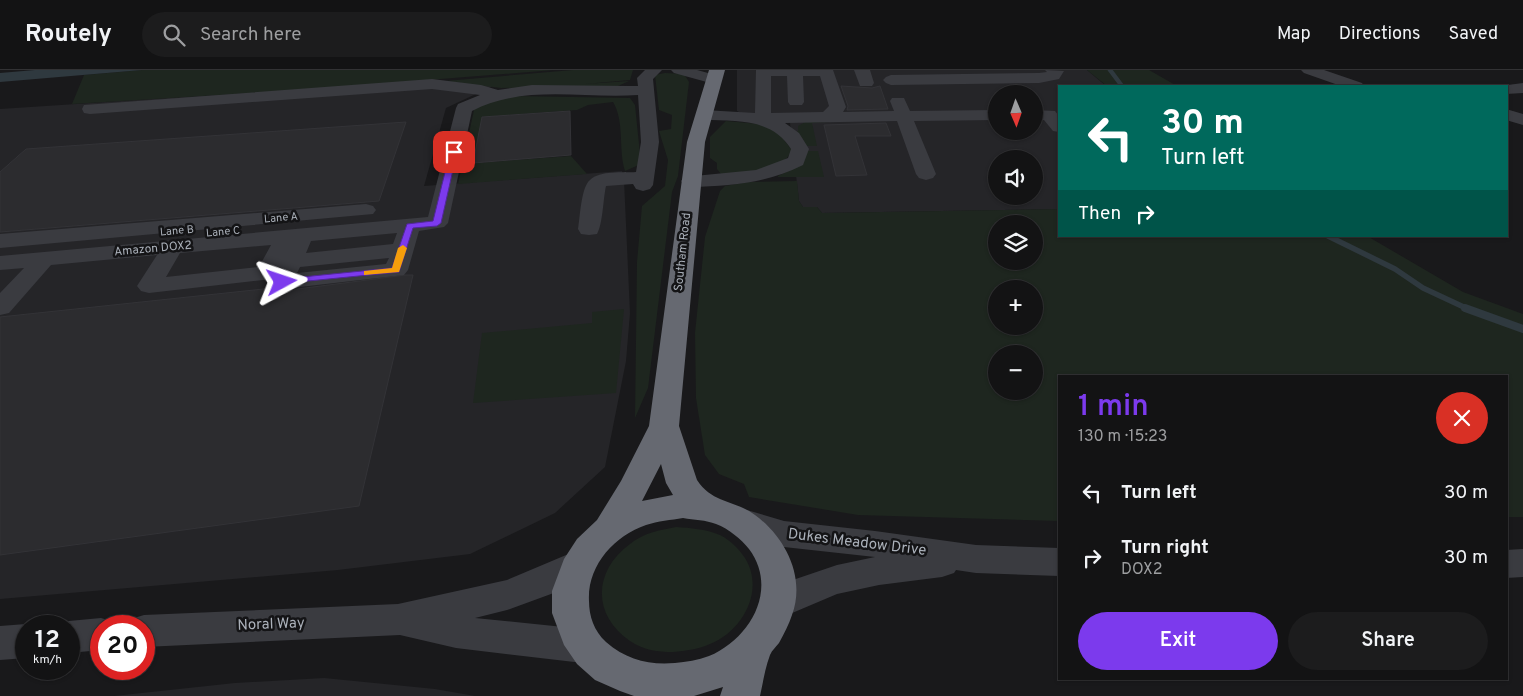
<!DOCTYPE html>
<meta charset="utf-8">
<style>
:root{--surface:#131314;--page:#1c1c1d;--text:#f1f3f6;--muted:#9d9ea0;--line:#323234;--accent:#7c3aed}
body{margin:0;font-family:Overpass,sans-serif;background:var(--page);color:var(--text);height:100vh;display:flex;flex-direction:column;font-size:19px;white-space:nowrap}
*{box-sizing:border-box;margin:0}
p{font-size:16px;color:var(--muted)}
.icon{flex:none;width:28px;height:28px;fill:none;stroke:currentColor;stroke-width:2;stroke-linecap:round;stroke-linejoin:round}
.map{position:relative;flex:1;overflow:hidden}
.drawer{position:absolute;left:1058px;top:305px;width:450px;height:305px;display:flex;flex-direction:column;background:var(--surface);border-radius:0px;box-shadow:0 1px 4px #0004,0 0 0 1px var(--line)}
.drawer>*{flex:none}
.hud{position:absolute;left:1058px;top:15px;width:450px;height:152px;border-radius:0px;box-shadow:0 1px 4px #0004,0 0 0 1px var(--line);background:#00695c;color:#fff;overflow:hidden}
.needle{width:32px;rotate:178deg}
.tools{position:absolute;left:988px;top:15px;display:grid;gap:10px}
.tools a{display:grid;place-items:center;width:55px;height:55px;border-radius:50%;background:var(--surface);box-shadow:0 1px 4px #0004,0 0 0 1px var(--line);font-size:25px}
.speed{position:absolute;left:15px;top:545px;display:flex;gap:10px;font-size:25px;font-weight:700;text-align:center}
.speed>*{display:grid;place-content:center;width:65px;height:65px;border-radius:50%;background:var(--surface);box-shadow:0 1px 4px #0004,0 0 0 1px var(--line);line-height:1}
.speed small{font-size:12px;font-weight:400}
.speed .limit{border:8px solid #d22;background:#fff;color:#111}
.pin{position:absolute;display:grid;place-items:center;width:42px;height:42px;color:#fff;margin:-21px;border-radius:10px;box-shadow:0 2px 8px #0006}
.me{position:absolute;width:55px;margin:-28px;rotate:85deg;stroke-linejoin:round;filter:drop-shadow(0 0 4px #0008)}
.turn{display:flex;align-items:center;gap:18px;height:105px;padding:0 20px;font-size:22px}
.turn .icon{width:65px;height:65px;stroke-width:2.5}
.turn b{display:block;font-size:35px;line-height:42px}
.then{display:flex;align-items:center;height:48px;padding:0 20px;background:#0003;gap:10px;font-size:19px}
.round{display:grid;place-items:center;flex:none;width:52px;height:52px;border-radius:26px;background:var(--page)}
.head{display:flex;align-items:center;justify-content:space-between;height:85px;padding:0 20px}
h1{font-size:30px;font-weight:600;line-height:38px;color:var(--accent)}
.button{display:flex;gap:10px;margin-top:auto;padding:10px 20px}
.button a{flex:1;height:58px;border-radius:30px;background:var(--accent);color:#fff;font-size:20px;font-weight:600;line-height:58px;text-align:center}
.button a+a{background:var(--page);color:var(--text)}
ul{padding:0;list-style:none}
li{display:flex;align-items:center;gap:15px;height:65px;padding:0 20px}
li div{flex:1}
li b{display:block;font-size:19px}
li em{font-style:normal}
header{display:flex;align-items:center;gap:30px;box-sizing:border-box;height:70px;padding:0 25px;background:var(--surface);border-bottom:1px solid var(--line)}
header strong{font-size:24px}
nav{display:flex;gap:28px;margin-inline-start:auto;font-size:18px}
.search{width:350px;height:45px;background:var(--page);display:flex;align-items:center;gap:12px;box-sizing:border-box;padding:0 18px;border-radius:28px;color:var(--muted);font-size:19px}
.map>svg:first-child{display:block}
.built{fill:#252528;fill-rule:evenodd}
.green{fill:#1e261f;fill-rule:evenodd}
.water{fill:#2f393f}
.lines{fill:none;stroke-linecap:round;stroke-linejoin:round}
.stream-far2{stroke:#2f393f;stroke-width:4.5}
.stream-far1{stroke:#2f393f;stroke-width:5.5}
.stream{stroke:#2f393f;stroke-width:8}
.building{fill:#2c2c2f;stroke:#333337}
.minor{fill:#3a3b40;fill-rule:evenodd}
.highway{fill:#666971;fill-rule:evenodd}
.route{fill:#7c3aed;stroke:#51269a}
.slow{fill:#f59e0b}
.labels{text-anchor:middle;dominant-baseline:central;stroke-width:5;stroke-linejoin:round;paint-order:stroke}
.far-street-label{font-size:11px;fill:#abb1ba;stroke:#141416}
.street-label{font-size:12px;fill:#abb1ba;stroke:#141416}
.near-street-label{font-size:15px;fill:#abb1ba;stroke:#141416}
</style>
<header>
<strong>Routely</strong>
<div class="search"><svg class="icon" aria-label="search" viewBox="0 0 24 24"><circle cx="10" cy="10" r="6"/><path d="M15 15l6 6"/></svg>Search here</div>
<nav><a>Map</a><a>Directions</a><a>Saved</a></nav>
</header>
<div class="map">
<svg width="1523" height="626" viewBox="0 0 1523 626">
<rect width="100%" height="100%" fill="#19191b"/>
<!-- built -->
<path class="built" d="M737 0H1087L1106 16H1059V139L822 143 817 137H803L799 131 789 44 745 45 737 41ZM996 24H1034V61H996ZM996 89H1034V126H996Z
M426 11 495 15 446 38 424 116 622 101 624 110 630 243 626 291 605 397 555 443 470 484 338 500 0 529V39Z
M324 608 435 619 475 626H114L235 613Z"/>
<!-- green -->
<path class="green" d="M142 0H554L301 20 72 34 84 5Z
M573 0H633L630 10 585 14 629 11 618 16 501 18 445 11Z
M1087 0H1149L1177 16H1107Z
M665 3 684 4 689 12 678 106 672 122 648 318 635 348 637 192 642 136 665 116 668 90 659 61 671 59 672 45 659 40 655 5Z
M513 26 630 28 635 35 641 94 625 101C618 79 625 52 613 32L588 35 577 40 482 47 475 93 571 86 587 104 458 114 474 40 478 35Z
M726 51 759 54 778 62 792 80C782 104 743 102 721 104L717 99V93L710 88V67Z
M807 51 829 52 812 53 817 76H805L803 69 795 62 798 61V56Z
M806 81H818L824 107H778V106L798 96Z
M797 111 799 131 803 137H817L822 143 1059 139V166H1367L1463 222 1523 244V447H1506V306H1059V451L858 445 749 427 744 414 719 404 705 385 696 328 695 263 705 167 720 121 725 116 748 112ZM996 154H1034V191H996ZM996 219H1034V256H996ZM996 284H1034V321H996Z
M624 239 616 323 473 333 482 263 592 253V242Z
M676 457C691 458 705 459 720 465 730 470 739 479 745 488 765 520 743 561 710 574 699 579 686 581 673 582 658 582 643 580 630 571 592 545 593 501 630 474 643 463 660 460 676 457Z"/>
<!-- water -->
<path class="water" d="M35 0H142L0 12V3Z"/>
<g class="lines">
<!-- stream-far2 -->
<path class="stream-far2" d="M1110 0 1122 16"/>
<!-- stream-far1 -->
<path class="stream-far1" d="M1328 166 1395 199 1423 218 1468 239"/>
<!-- stream -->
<path class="stream" d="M1465 238 1523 259"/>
</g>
<!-- building -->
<path class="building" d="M841 16 872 18 880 16 888 39 847 40 848 36Z
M570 41 571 85 473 93 482 47Z
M406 52 379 131 0 162V102L26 79Z
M886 53 891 66H855L867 105 836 106 824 55Z
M406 205H413L359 436 0 485V247L273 218 282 221Z"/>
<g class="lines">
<!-- minor -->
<path class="minor" d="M645 0H662L653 9 659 72 653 115 650 119 643 121 636 119 633 114 606 116C603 129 603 154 597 164L589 165 581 164 578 159C580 148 581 117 590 110 600 100 623 103 636 102L641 72 638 25C583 29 523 14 472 41L448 153 444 157 419 161 408 200 404 205 282 219 274 217 270 212 272 209 149 223 141 221 137 216 157 185 51 195 9 243 0 245V223L24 198 0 200V186L428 147 456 38 458 34 480 25 432 19 90 44 84 43 82 39 84 35 432 9 481 15 498 20 532 15 630 16H638L637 8ZM397 163 393 174 306 183 311 171ZM271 175 259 197 166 207 180 183ZM389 188 386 194 297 203 300 197Z
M671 0H697L719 6 722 9 719 12 714 14 674 3Z
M756 0H833L846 37 843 42 894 41 890 31 892 28H904L910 41 996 40V50L914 51 936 104 933 108 926 110 919 108 916 104 897 51 785 53 799 63 809 79 803 95C767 113 731 116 691 117L684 115 681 111 684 107 756 100 788 88 791 79C772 48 736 51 704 50L698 49 696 45 698 41 704 40 755 43ZM771 6H787L788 32 790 35H802L804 32 803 6H820L829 36 823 42 771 43Z
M854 0H870L874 13 872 16H860Z
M1045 0 1064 1 1059 9 1039 13 891 15 886 13 883 10 886 7 891 5 1039 3 1047 2Z
M1301 0H1324L1362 13 1364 16H1341L1304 3Z
M1523 13V23L1506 24V16H1500Z
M1506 39 1523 44V55L1506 50Z
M1034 40 1055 41 1059 46V62L1053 61 1044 50H1034Z
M366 134 373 136 376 140 373 144 0 178V164Z
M740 438 784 451 875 461 976 475 1059 478V506L976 503 956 500 954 503 942 507 879 515 837 524 778 549 765 545 760 534 765 523 784 513 837 495 875 487 784 477 728 460 724 451 728 442Z
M1523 479V507L1506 508V480Z
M578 480 590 484 595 494 590 504 551 524 507 540 475 548 583 559 596 564 602 576 596 588 583 593 456 578 400 565 144 577V556H128L131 549 144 545 398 534 507 510Z
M101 548 114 552 116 556H101V580L69 583V556L56 555 69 551Z
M26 554 31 556H26V588L0 590V556Z"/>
<!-- highway -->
<path class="highway" d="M709 0H725L705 72 679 356 697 410C713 434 735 430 755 445 785 467 806 507 792 545 789 554 784 564 779 573 776 577 772 580 770 585 765 598 763 613 760 626H720L723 617 694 626H634L620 621 595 610 577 594 564 575 552 543V521L564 489 577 469 597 450 621 411 649 356 687 72ZM661 394 666 413 673 425 642 431ZM683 448C694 450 706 450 716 454 729 459 741 469 749 479 779 519 750 569 709 586 698 590 686 592 675 593 648 595 627 590 606 572 594 561 589 546 589 531 587 496 614 466 646 455 658 451 671 450 683 448Z"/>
</g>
<!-- route -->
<path class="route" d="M454 80 457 82 441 153 437 156 413 158 399 202 278 214 277 212 282 209 392 198 407 154 433 151 450 82Z"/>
<!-- slow -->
<path class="slow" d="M403 175 407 178 399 202 364 205V201L392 198 398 178Z"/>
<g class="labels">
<!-- far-street labels -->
<g class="far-street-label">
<text transform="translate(281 148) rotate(-5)">Lane A</text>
<text transform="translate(177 161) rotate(-5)">Lane B</text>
<text transform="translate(223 162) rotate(-5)">Lane C</text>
</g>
<!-- street labels -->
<g class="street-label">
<text transform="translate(153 179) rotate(-5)">Amazon DOX2</text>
<text transform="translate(683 182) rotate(-84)">Southam Road</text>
</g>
<!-- near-street labels -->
<g class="near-street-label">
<text transform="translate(857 473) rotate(7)">Dukes Meadow Drive</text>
<text transform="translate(271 555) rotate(-2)">Noral Way</text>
</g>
</g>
</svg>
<div class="tools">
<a><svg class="needle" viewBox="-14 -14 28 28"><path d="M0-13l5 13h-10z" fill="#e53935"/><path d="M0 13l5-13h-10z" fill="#9d9ea0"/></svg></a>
<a><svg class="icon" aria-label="sound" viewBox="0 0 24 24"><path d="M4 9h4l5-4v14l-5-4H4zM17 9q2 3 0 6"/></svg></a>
<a><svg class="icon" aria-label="layers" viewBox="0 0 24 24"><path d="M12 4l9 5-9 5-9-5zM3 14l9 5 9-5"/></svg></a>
<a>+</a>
<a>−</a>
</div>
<div class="speed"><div>12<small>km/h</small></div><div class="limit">20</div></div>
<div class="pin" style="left:454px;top:82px;background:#d93025"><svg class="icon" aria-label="arrive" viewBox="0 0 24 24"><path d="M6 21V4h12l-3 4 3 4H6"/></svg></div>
<svg class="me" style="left:282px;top:212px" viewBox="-20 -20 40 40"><path d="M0-17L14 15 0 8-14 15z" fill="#7c3aed" stroke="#fff" stroke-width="4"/></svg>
<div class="hud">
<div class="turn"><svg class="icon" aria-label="left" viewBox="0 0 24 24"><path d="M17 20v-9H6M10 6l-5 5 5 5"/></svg><div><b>30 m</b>Turn left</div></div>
<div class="then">Then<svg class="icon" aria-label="right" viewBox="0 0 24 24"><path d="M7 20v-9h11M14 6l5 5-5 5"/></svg></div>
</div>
<section class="drawer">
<div class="head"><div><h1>1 min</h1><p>130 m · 15:23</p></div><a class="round" style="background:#d93025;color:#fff"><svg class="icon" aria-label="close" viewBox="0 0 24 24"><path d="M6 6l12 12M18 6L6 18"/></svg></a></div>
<ul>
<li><svg class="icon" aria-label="left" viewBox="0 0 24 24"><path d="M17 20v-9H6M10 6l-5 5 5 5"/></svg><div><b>Turn left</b></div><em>30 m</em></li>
<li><svg class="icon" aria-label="right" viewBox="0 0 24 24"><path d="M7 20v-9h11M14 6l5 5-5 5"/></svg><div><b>Turn right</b><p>DOX2</p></div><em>30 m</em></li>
</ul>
<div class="button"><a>Exit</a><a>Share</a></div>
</section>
</div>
